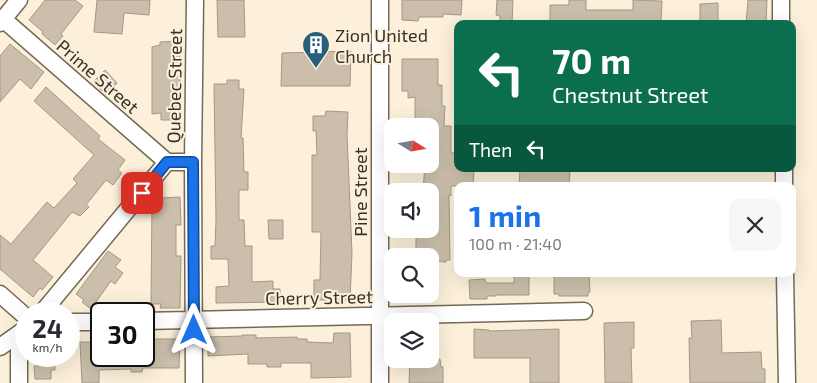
<!DOCTYPE html>
<meta charset="utf-8">
<style>
:root{--surface:#fff;--page:#f7f7f7;--text:#2b2b33;--muted:#7c7c81;--accent:#1a73e8}
body{margin:0;font-family:"Exo 2",sans-serif;background:var(--page);color:var(--text);height:100vh;display:flex;flex-direction:column;font-size:19px;white-space:nowrap}
*{box-sizing:border-box;margin:0}
p{font-size:16px;color:var(--muted)}
.icon{flex:none;width:28px;height:28px;fill:none;stroke:currentColor;stroke-width:2;stroke-linecap:round;stroke-linejoin:round}
.map{position:relative;flex:1;overflow:hidden}
.side{position:absolute;left:454px;top:182px;width:342px;height:95px;display:flex;flex-direction:column;background:var(--surface);border-radius:10px;box-shadow:0 5px 20px #0002}
.side>*{flex:none}
.top-card{position:absolute;left:454px;top:20px;width:342px;height:152px;border-radius:10px;box-shadow:0 5px 20px #0002;background:#0b6e4f;color:#fff;overflow:hidden}
.needle{width:32px;rotate:101deg}
.buttons{position:absolute;left:384px;top:118px;display:grid;gap:10px}
.buttons a{display:grid;place-items:center;width:55px;height:55px;border-radius:10px;background:var(--surface);box-shadow:0 5px 20px #0002;font-size:25px}
.speed{position:absolute;left:15px;top:302px;display:flex;gap:10px;font-size:25px;font-weight:700;text-align:center}
.speed>*{display:grid;place-content:center;width:65px;height:65px;border-radius:50%;background:var(--surface);box-shadow:0 5px 20px #0002;line-height:1}
.speed small{font-size:12px;font-weight:400}
.speed .limit{border:2px solid #111;border-radius:8px;background:#fff;color:#111}
.pin{position:absolute;display:grid;place-items:center;width:42px;height:42px;color:#fff;margin:-21px;border-radius:10px;box-shadow:0 2px 8px #0006}
.me{position:absolute;width:55px;margin:-28px;rotate:0deg;stroke-linejoin:round;filter:drop-shadow(0 0 4px #0008)}
.turn{display:flex;align-items:center;gap:18px;height:105px;padding:0 15px;font-size:22px}
.turn .icon{width:65px;height:65px;stroke-width:2.5}
.turn b{display:block;font-size:35px;line-height:42px}
.then{display:flex;align-items:center;height:48px;padding:0 15px;background:#0003;gap:10px;font-size:19px}
.round{display:grid;place-items:center;flex:none;width:52px;height:52px;border-radius:10px;background:var(--page)}
.headline{display:flex;align-items:center;justify-content:space-between;height:85px;padding:0 15px}
h1{font-size:30px;font-weight:700;line-height:38px;color:var(--accent)}
.map>svg:first-child{display:block}
.building{fill:#cbbfab;stroke:#a39884}
.lines{fill:none;stroke-linecap:round;stroke-linejoin:round}
.minor-casing{stroke:#746957;stroke-width:19}
.minor{stroke:#fff;stroke-width:16}
.route-casing{stroke:#114b97;stroke-width:12}
.route{stroke:#1a73e8;stroke-width:9}
.labels{text-anchor:middle;dominant-baseline:central;stroke-width:4;stroke-linejoin:round;paint-order:stroke}
.poi-label{font-size:18px;fill:#363129;stroke:#fcf0da;text-anchor:start}
.street-label{font-size:18px;fill:#363129;stroke:#fcf0da}
</style>
<div class="map">
<svg width="817" height="383" viewBox="0 0 817 383">
<rect width="100%" height="100%" fill="#fcf0da"/>
<!-- building -->
<path class="building" d="M45 0H75L83 6 61 34 63 36 55 45 42 34 43 32 29 20Z
M97 0H150L149 15 124 13 122 34 94 32Z
M217 0H244L245 37H218Z
M402 0H462L461 15 443 14V17H419L418 21 402 20Z
M497 0H513L512 24H500V16L496 15Z
M569 0H586V10H633V0L662 1 661 21H656V24H550V5H569Z
M748 0H767L766 24H746Z
M718 3V24H700V4Z
M180 41V120H161V113L152 114V47L160 45V42Z
M10 44 44 72 31 89 20 79 0 102V56Z
M351 51 350 86H281L282 53Z
M402 59H438V85H442V106H445L444 126H451V153H455V156H458V169H474L473 186H451V196L449 195 450 260H446V262L430 261V256H419V250L416 249V235H430V191H423L425 164H430V126H417V121H415V97L408 98V91H402Z
M105 70 117 83 106 95 93 82Z
M227 80H239V89H244L241 138H243L244 172H248V190H239V220H244L245 246H252V282L273 281V289H280V302L216 303V287L229 286 228 259H211V246H215L216 220 214 84H227Z
M46 87 100 136 98 139 125 160 118 170 122 173 113 185 106 180 86 205 89 207 80 216 72 212 33 260 53 277 42 290 40 288 33 297 0 269V235L11 244 47 202 54 208 77 183 73 179 94 155 34 101Z
M326 111 348 112 347 135 352 253 350 300H314V280H320L321 232H312V155H317L316 131H313V116H325Z
M520 169H570L569 186H519Z
M180 197 181 225H176V256H181L180 308H160L161 304H151L152 201H160V198Z
M268 220H283V239H269Z
M108 251 121 260 115 267 123 273 115 284 111 281 91 309 82 302 84 300 76 294Z
M554 274H589L590 292H588V296H559V294H554Z
M514 276H529V295H496V296H487V299H470L469 280 485 279 486 283H514Z
M721 320 722 353 761 352 762 369H765V383H690L689 338H692L691 321Z
M634 322V348H631L632 383H605L604 323Z
M474 329 489 330V331L559 329V383H530V358H474Z
M334 333H350L351 377 311 378V363H281V367H267V364H248V354L208 356V337L242 336V335H256V338L297 337V339H307V342L333 343Z
M144 339H180L179 368H143L142 372H131V369L99 370V383H82L80 342H98V356H144Z
M38 356H55V370H51V379H35L34 366H38Z
M410 359H440L441 367H443V383H409Z"/>
<g class="lines">
<defs>
<path id="minor" d="M380 0V383
M781 0V24
M3 19 167 162
M0 23 19 0
M784 169V186
M785 274 787 383
M0 294 26 317
M41 314 167 162H193
M144 321 584 311
M69 322H101
M19 335V383
M0 347 24 330
M194 383 193 162 195 0"/>
</defs>
<!-- minor casing -->
<use href="#minor" class="minor-casing"/>
<!-- minor -->
<use href="#minor" class="minor"/>
</g>
<g class="lines">
<defs>
<path id="route" d="M142 193 167 162H193L194 330"/>
</defs>
<!-- route casing -->
<use href="#route" class="route-casing"/>
<!-- route -->
<use href="#route" class="route"/>
</g>
<!-- icons -->
<defs>
<symbol id="building-pin" viewBox="-11 -11 22 30"><path d="M0 17L-7.5 6A9.5 9.5 0 1 1 7.5 6Z" fill="#275e79" stroke="#fcf0da"/><path d="M-4-6H4V6H1V3H-1V6H-4ZM-2.5-4.3h1.7v1.8h-1.7ZM.8-4.3h1.7v1.8H.8ZM-2.5-1h1.7V.8h-1.7ZM.8-1h1.7V.8H.8Z" fill="#fff"/></symbol>
</defs>
<g fill-rule="evenodd">
<use href="#building-pin" x="300" y="29" width="32" height="43"/>
</g>
<g class="labels">
<!-- poi labels -->
<g class="poi-label">
<text x="335" y="35">Zion United<tspan x="335" dy="21">Church</tspan></text>
</g>
<!-- street labels -->
<g class="street-label">
<text transform="translate(98 76) rotate(41)">Prime Street</text>
<text transform="translate(174 86) rotate(-89)">Quebec Street</text>
<text transform="translate(360 192) rotate(-90)">Pine Street</text>
<text transform="translate(319 297) rotate(-1)">Cherry Street</text>
</g>
</g>
</svg>
<div class="buttons">
<a><svg class="needle" viewBox="-14 -14 28 28"><path d="M0-13l5 13h-10z" fill="#e53935"/><path d="M0 13l5-13h-10z" fill="#7c7c81"/></svg></a>
<a><svg class="icon" aria-label="sound" viewBox="0 0 24 24"><path d="M4 9h4l5-4v14l-5-4H4zM17 9q2 3 0 6"/></svg></a>
<a><svg class="icon" aria-label="search" viewBox="0 0 24 24"><circle cx="10" cy="10" r="6"/><path d="M15 15l6 6"/></svg></a>
<a><svg class="icon" aria-label="layers" viewBox="0 0 24 24"><path d="M12 4l9 5-9 5-9-5zM3 14l9 5 9-5"/></svg></a>
</div>
<div class="speed"><div>24<small>km/h</small></div><div class="limit">30</div></div>
<div class="pin" style="left:142px;top:193px;background:#d93025"><svg class="icon" aria-label="arrive" viewBox="0 0 24 24"><path d="M6 21V4h12l-3 4 3 4H6"/></svg></div>
<svg class="me" style="left:194px;top:330px" viewBox="-20 -20 40 40"><path d="M0-17L14 15 0 8-14 15z" fill="#1a73e8" stroke="#fff" stroke-width="4"/></svg>
<div class="top-card">
<div class="turn"><svg class="icon" aria-label="left" viewBox="0 0 24 24"><path d="M17 20v-9H6M10 6l-5 5 5 5"/></svg><div><b>70 m</b>Chestnut Street</div></div>
<div class="then">Then<svg class="icon" aria-label="left" viewBox="0 0 24 24"><path d="M17 20v-9H6M10 6l-5 5 5 5"/></svg></div>
</div>
<section class="side">
<div class="headline"><div><h1>1 min</h1><p>100 m · 21:40</p></div><a class="round"><svg class="icon" aria-label="close" viewBox="0 0 24 24"><path d="M6 6l12 12M18 6L6 18"/></svg></a></div>
</section>
</div>
